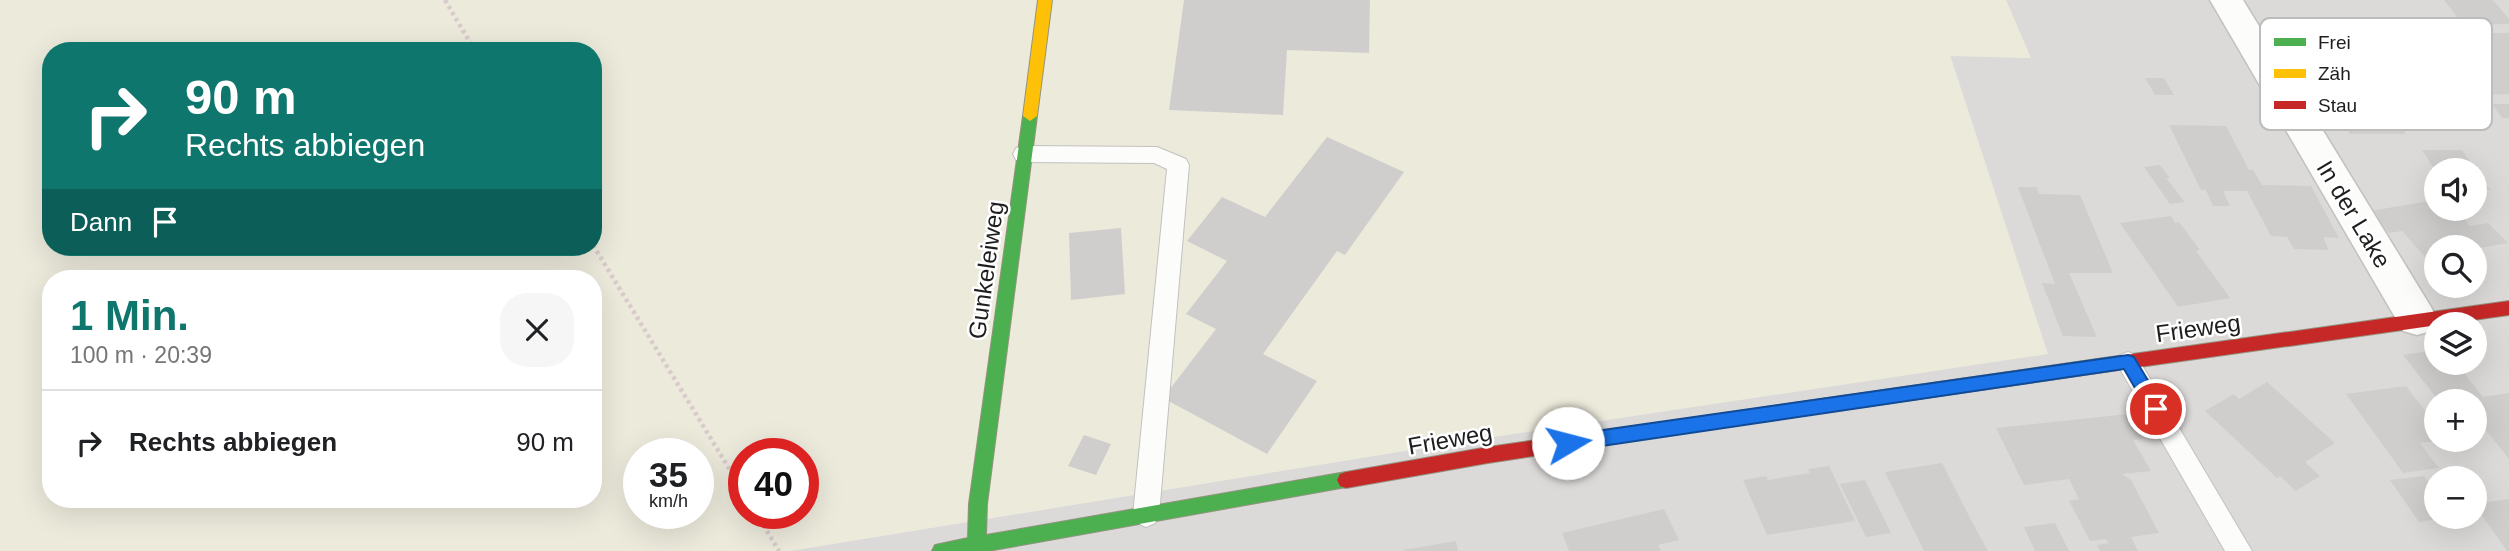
<!DOCTYPE html>
<html lang="de">
<meta charset="utf-8">
<style>
:root{--surface:#fff;--page:#f6f6f6;--text:#202124;--muted:#757577;--line:#e0e0e0;--accent:#0f766e}
body{margin:0;font-family:Arial,sans-serif;background:var(--page);color:var(--text);height:100vh;display:flex;flex-direction:column;font-size:26px;white-space:nowrap}
*{box-sizing:border-box;margin:0}
p{font-size:23px;color:var(--muted)}
.icon{flex:none;width:38px;height:38px;fill:none;stroke:currentColor;stroke-width:2;stroke-linecap:round;stroke-linejoin:round}
.map{position:relative;flex:1;overflow:hidden}
.panel{position:absolute;left:42px;top:270px;width:560px;height:238px;display:flex;flex-direction:column;background:var(--surface);border-radius:28px;box-shadow:0 7px 28px #0002}
.panel>*{flex:none}
.banner{position:absolute;left:42px;top:42px;width:560px;height:214px;border-radius:28px;box-shadow:0 7px 28px #0002;background:#0f766e;color:#fff;overflow:hidden}
.fabs{position:absolute;left:2424px;top:158px;display:grid;gap:14px}
.fabs a{display:grid;place-items:center;width:63px;height:63px;border-radius:50%;background:var(--surface);box-shadow:0 7px 28px #0002;font-size:35px}
.speed{position:absolute;left:623px;top:438px;display:flex;gap:14px;font-size:35px;font-weight:700;text-align:center}
.speed>*{display:grid;place-content:center;width:91px;height:91px;border-radius:50%;background:var(--surface);box-shadow:0 7px 28px #0002;line-height:1}
.speed small{font-size:18px;font-weight:400}
.speed .limit{border:10px solid #d22;background:#fff;color:#111}
.pin{position:absolute;display:grid;place-items:center;width:60px;height:60px;color:#fff;margin:-30px;border:4px solid #fff;border-radius:50%;box-shadow:0 2px 7px #0007}
.me{position:absolute;width:77px;margin:-38px;rotate:82deg;stroke-linejoin:round;filter:drop-shadow(0 0 5px #0008)}
.turn{display:flex;align-items:center;gap:24px;height:147px;padding:0 28px;font-size:32px}
.turn .icon{width:91px;height:91px;stroke-width:2.5}
.turn b{display:block;font-size:49px;line-height:60px}
.then{display:flex;align-items:center;height:66px;padding:0 28px;background:#0003;gap:14px;font-size:26px}
.round{display:grid;place-items:center;flex:none;width:74px;height:74px;border-radius:28px;background:var(--page)}
.head{display:flex;align-items:center;justify-content:space-between;height:119px;padding:0 28px}
h1{font-size:42px;font-weight:700;line-height:52px;color:var(--accent)}
ul{padding:0;list-style:none}
li{display:flex;align-items:center;gap:21px;height:105px;padding:0 28px;border-top:2px solid var(--line)}
li div{flex:1}
li b{display:block;font-size:26px}
li em{font-style:normal}
.map>svg:first-child{display:block}
.residential{fill:#dbdad8;fill-rule:evenodd}
.farmland{fill:#eceadb;fill-rule:evenodd}
.building{fill:#d0cecc}
.lines{fill:none;stroke-linecap:round;stroke-linejoin:round}
.lane-casing{stroke:#c2c1bf;stroke-width:2}
.street-casing{stroke:#c2c1bf;stroke-width:3}
.fast-casing{stroke:#959480;stroke-width:2}
.slow-casing{stroke:#959480;stroke-width:2}
.jam-casing{stroke:#959480;stroke-width:2}
.path{stroke:#d9cbcb;stroke-width:4.5;stroke-dasharray:3.5 3.5;stroke-linecap:butt}
.lane{fill:#fcfcfb;fill-rule:evenodd}
.street{fill:#fcfcfb;fill-rule:evenodd}
.fast{fill:#4caf50;fill-rule:evenodd}
.slow{fill:#ffc107;fill-rule:evenodd}
.jam{fill:#c62828;fill-rule:evenodd}
.route{fill:#1a73e8;stroke:#114b97;stroke-width:2}
.labels{text-anchor:middle;dominant-baseline:central;stroke-width:5;stroke-linejoin:round;paint-order:stroke}
.street-label{font-size:24px;fill:#1e1e1e;stroke:#fff}
.key{fill:#fff;stroke:#bcbcbc;stroke-width:2}
.key-label{font-size:19px;fill:#1e1e1e}
</style>
<div class="map">
<svg width="2509" height="551" viewBox="0 0 2509 551">
<rect width="100%" height="100%" fill="#eceae7"/>
<!-- residential -->
<path class="residential" d="M2006 0H2509V551H789L1460 442 2047 353 1950 55 2030 58ZM2436 170H2474V208H2436ZM2436 247H2474V285H2436ZM2436 324H2474V362H2436ZM2436 401H2474V439H2436ZM2436 478H2474V516H2436Z"/>
<!-- farmland -->
<path class="farmland" d="M0 0H2006L2031 58 1950 56 2048 354 1460 442 789 551H0ZM51 51H593V247H51ZM51 278H593V499H51ZM639 453H698V513H639ZM744 453H803V513H744Z"/>
<!-- building -->
<path class="building" d="M1184 0H1370L1369 53 1287 50 1283 115 1169 110Z
M2444 0H2493L2509 19V24L2463 25Z
M2469 33H2509V94L2483 95 2455 57 2487 56Z
M2319 77H2367L2376 91H2381L2406 134H2350L2323 91H2328Z
M2145 78H2164L2174 95H2155Z
M2492 104H2509V118H2502Z
M2169 125 2226 126 2249 170H2253L2262 185 2311 186 2339 238 2323 237 2329 250 2294 249 2287 237 2271 236 2247 191H2223L2230 206H2213L2206 190H2201Z
M1327 137 1404 172 1345 255 1337 251 1263 354 1317 381 1267 454 1163 398 1216 329 1186 314 1227 261 1187 241 1222 197 1265 217Z
M2422 150H2462L2490 190H2474V170H2435Z
M2160 165 2170 178H2166L2185 202 2170 204 2144 167Z
M2018 187H2037L2039 194 2080 195 2113 273H2069L2097 337 2063 336 2042 283 2055 284Z
M2436 200V208H2455L2470 226 2488 223 2508 243 2474 249V247H2436V256L2426 258 2402 231 2389 233 2370 211Z
M2171 216 2175 223 2179 222 2200 250 2196 251 2230 298 2178 307 2120 223Z
M1121 228 1125 294 1071 300 1069 233Z
M2436 350V362H2455L2483 397 2509 393V459L2474 415V401H2439L2403 355Z
M2267 382 2335 443 2305 462 2320 476 2296 491 2280 476 2277 478 2205 411 2234 394 2239 399Z
M2406 386 2436 425V441L2420 443 2439 468 2403 473 2346 394Z
M2128 414 2142 439 2133 440 2151 471 2122 474 2131 480 2159 533 2131 537 2138 551H2100L2097 545 2109 543 2106 539 2090 541 2069 501 2079 499 2069 479 2024 485 1996 428Z
M1084 435 1111 444 1096 475 1068 466Z
M1942 463 1971 520 1988 551H1924L1885 472Z
M1829 466 1855 521 1767 535 1743 480 1766 476 1768 480 1810 473 1808 469Z
M2424 476 2436 492V516L2445 518 2419 522 2390 480Z
M1865 480 1891 533 1866 537 1840 484Z
M2509 499V551H2507L2474 504Z
M1664 509 1679 540 1658 545 1661 551H1569L1562 533Z
M2055 523 2069 551H2035L2024 527Z
M1456 541 1458 551H1405L1404 550Z"/>
<g class="lines">
<defs>
<path id="lane" d="M1024 146 1157 147 1186 159 1189 165 1159 515 1155 523 1146 527 1137 523 1133 515 1167 169 1154 163 1024 162 1016 160 1013 154 1016 148Z
M2128 352 2136 355 2252 551H2225L2116 362 2120 355Z"/>
<path id="street" d="M2210 0H2243L2431 307 2437 319 2431 331 2417 335 2403 331Z"/>
<path id="fast" d="M1030 111 1037 116 987 504 986 535 1346 472 1352 474 1355 480 1352 486 988 551H932L935 545 968 538 969 504 1023 116Z
M2097 359 2103 361 2105 366 2103 371 2097 373 1670 435 1664 433 1661 428 1664 423 1670 421Z"/>
<path id="slow" d="M1038 0H1052L1037 116 1030 121 1023 116Z"/>
<path id="jam" d="M2509 301V315L2097 373 2091 371 2089 366 2091 361 2097 359Z
M1670 421 1676 423 1679 428 1676 433 1670 435 1488 463 1346 488 1340 486 1337 480 1340 474 1346 472 1488 447Z"/>
</defs>
<!-- lane casing -->
<use href="#lane" class="lane-casing"/>
<!-- street casing -->
<use href="#street" class="street-casing"/>
<!-- fast casing -->
<use href="#fast" class="fast-casing"/>
<!-- slow casing -->
<use href="#slow" class="slow-casing"/>
<!-- jam casing -->
<use href="#jam" class="jam-casing"/>
<!-- path -->
<path class="path" d="M445 0 475 51
M593 245 744 493
M756 513 779 551"/>
<!-- lane -->
<use href="#lane" class="lane"/>
<!-- street -->
<use href="#street" class="street"/>
<!-- fast -->
<use href="#fast" class="fast"/>
<!-- slow -->
<use href="#slow" class="slow"/>
<!-- jam -->
<use href="#jam" class="jam"/>
</g>
<!-- route -->
<path class="route" d="M2128 355 2134 357 2162 404 2164 409 2162 414 2156 416 2150 414 2124 369 1568 451 1562 449 1559 443 1562 438 1568 435Z"/>
<g class="labels">
<!-- street labels -->
<g class="street-label">
<text transform="translate(2354 214) rotate(59)">In der Lake</text>
<text transform="translate(986 270) rotate(-82)">Gunkeleiweg</text>
<text transform="translate(2198 328) rotate(-8)">Frieweg</text>
<text transform="translate(1450 439) rotate(-10)">Frieweg</text>
</g>
</g>
<!-- legend -->
<rect x="2260" y="18" width="232" height="112" rx="10" class="key"/>
<rect x="2274" y="38" width="32" height="8" fill="#4caf50"/>
<rect x="2274" y="69" width="32" height="9" fill="#ffc107"/>
<rect x="2274" y="101" width="32" height="8" fill="#c62828"/>
<g class="key-label">
<text x="2318" y="49">Frei</text>
<text x="2318" y="80">Zäh</text>
<text x="2318" y="112">Stau</text>
</g>
</svg>
<div class="fabs">
<a><svg class="icon" aria-label="sound" viewBox="0 0 24 24"><path d="M4 9h4l5-4v14l-5-4H4zM17 9q2 3 0 6"/></svg></a>
<a><svg class="icon" aria-label="search" viewBox="0 0 24 24"><circle cx="10" cy="10" r="6"/><path d="M15 15l6 6"/></svg></a>
<a><svg class="icon" aria-label="layers" viewBox="0 0 24 24"><path d="M12 4l9 5-9 5-9-5zM3 14l9 5 9-5"/></svg></a>
<a>+</a>
<a>−</a>
</div>
<div class="speed"><div>35<small>km/h</small></div><div class="limit">40</div></div>
<div class="pin" style="left:2156px;top:409px;background:#d93025"><svg class="icon" aria-label="arrive" viewBox="0 0 24 24"><path d="M6 21V4h12l-3 4 3 4H6"/></svg></div>
<svg class="me" style="left:1568px;top:443px" viewBox="-20 -20 40 40"><circle r="19" fill="#fff"/><path d="M0-13L10 11 0 6-10 11z" fill="#1a73e8"/></svg>
<div class="banner">
<div class="turn"><svg class="icon" aria-label="right" viewBox="0 0 24 24"><path d="M7 20v-9h11M14 6l5 5-5 5"/></svg><div><b>90 m</b>Rechts abbiegen</div></div>
<div class="then">Dann<svg class="icon" aria-label="arrive" viewBox="0 0 24 24"><path d="M6 21V4h12l-3 4 3 4H6"/></svg></div>
</div>
<section class="panel">
<div class="head"><div><h1>1 Min.</h1><p>100 m · 20:39</p></div><a class="round"><svg class="icon" aria-label="close" viewBox="0 0 24 24"><path d="M6 6l12 12M18 6L6 18"/></svg></a></div>
<ul>
<li><svg class="icon" aria-label="right" viewBox="0 0 24 24"><path d="M7 20v-9h11M14 6l5 5-5 5"/></svg><div><b>Rechts abbiegen</b></div><em>90 m</em></li>
</ul>
</section>
</div>
